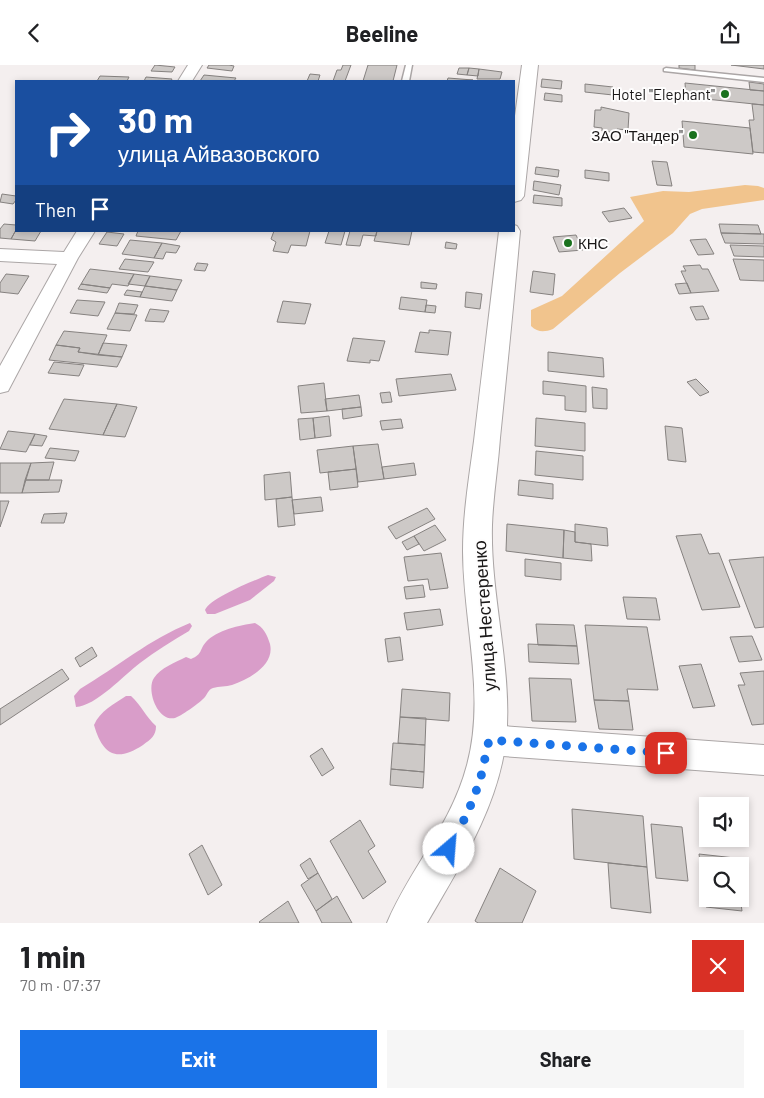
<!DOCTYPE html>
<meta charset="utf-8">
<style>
:root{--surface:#fff;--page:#f6f6f6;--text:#202124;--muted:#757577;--accent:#1a73e8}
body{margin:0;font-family:Barlow,sans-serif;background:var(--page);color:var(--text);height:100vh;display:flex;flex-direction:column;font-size:19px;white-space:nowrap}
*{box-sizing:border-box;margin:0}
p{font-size:16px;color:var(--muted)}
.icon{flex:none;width:28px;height:28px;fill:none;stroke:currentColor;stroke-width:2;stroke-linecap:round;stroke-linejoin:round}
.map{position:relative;height:858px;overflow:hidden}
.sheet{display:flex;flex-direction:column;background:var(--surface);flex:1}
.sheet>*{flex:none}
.banner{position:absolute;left:15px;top:15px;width:500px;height:152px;border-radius:0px;box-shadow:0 2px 8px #0003;background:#1a4fa0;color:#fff;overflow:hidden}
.tools{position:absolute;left:699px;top:732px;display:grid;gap:10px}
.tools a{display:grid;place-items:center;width:50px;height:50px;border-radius:0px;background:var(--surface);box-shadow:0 2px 8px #0003;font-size:25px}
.pin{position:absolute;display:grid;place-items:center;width:42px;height:42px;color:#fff;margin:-21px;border-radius:10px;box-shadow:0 2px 8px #0006}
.me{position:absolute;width:55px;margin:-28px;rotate:27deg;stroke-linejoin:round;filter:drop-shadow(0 0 4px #0008)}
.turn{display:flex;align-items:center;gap:18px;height:105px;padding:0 20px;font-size:22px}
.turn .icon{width:65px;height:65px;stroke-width:2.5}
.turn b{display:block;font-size:35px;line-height:42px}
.then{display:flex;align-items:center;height:48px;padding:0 20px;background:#0003;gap:10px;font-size:19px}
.round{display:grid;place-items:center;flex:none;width:52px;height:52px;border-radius:0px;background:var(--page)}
.head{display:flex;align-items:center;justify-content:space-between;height:85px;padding:0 20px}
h1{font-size:30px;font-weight:700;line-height:38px}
.action{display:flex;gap:10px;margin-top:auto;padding:10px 20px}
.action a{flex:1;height:58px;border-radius:0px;background:var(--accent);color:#fff;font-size:20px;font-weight:700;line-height:58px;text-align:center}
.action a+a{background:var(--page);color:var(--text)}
header{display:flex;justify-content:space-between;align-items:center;height:65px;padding:0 20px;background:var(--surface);font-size:22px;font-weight:700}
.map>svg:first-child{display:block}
.green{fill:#f1c48d}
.water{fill:#d99dc9}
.building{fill:#cdc9c7;stroke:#868280}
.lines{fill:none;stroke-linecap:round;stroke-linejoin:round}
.service-casing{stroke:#aba6a6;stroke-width:3}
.minor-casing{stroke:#aba6a6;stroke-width:2}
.tertiary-casing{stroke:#aba6a6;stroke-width:2}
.service{fill:#fff;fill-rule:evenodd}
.minor{fill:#fff;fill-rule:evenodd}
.tertiary{fill:#fff;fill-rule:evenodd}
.route{stroke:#1a73e8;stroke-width:9;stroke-dasharray:0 16.2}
.poi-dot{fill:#1a721e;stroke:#fefdfd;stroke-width:2}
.labels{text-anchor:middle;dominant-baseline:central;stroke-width:4;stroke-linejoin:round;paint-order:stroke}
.far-poi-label{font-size:15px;fill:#1a1818;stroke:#fefdfd;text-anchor:end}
.street-label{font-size:18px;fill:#1a1818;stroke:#fefdfd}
</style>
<header><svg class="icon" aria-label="back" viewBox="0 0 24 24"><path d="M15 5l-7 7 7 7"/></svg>Beeline<svg class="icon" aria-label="share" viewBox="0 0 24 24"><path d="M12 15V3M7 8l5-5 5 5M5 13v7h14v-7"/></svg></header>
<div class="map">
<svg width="764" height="858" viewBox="0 0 764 858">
<rect width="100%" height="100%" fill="#f4efef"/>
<!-- green -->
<path class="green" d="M745 120 758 121 764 123V135L702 144 690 149 673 168 620 208 553 264C545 267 538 268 531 261V245L562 231 644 156 630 132 663 126 689 127Z"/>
<!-- water -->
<path class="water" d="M268 510 276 512 274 516 250 535 215 549H207L205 545C210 533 255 515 268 510Z
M190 558 192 561 189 566C172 576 156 586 140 598 124 610 96 641 76 642L74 631 80 624C117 602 150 574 190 558Z
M255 558C263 562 267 569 270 579 275 600 249 614 232 620 226 622 219 621 213 623 208 624 207 631 203 634 198 639 181 651 175 653 157 657 146 624 154 613 160 603 176 597 186 592L191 594C203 589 199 585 206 577 217 565 240 560 255 558Z
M126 631H131C141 640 146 652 156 661 156 671 151 674 143 680 117 697 103 691 94 660 100 646 114 639 126 631Z"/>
<!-- building -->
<path class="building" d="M155 0 175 2 172 7 151 6Z
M209 0H229L234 1 232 6 207 3Z
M343 0H351L345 16H333L337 5H341Z
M368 0H397L393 16H363Z
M679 0H695V5L679 3Z
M731 0H764V4Z
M459 3H469L467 10 457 9Z
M469 3 479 4 478 11 467 10Z
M479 4 502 7 500 14H477Z
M310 9 320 10 318 16H307Z
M204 10 236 13 234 16H200Z
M100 11 129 12 127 16H97Z
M146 12 172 14 171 16H144Z
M448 13 473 15 447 16Z
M542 14 562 16 561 24 541 22Z
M749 17 764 19V26L750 25Z
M685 18 764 26V40L686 32Z
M585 19 613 22V30L585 27Z
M545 28 562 30V37L544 35Z
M752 39 764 40V88L753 87 749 55H754Z
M601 42 629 48 628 65 617 64V68L602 66V63L594 62 595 45H601Z
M682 56 750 63 753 89 684 82Z
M652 96 667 97 672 121 657 120Z
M536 102 559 105 558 112 535 109Z
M585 105 609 108V116L585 113Z
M534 116 561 120 559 130 533 125Z
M2 129 16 131V135L13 139 0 137Z
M534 130 562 133V141L533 138Z
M624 143 632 153 609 157 602 147Z
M4 159 16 160V165L11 174 0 173V164Z
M719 159 758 160 761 169 721 168Z
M16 165V166H41L35 176 11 174Z
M138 166H181L176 175 136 171Z
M274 166H310L306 181 291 180 288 188 273 186 276 177 271 174Z
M329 166H345L341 180 325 178Z
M350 166H377L376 171 363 170 360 181 346 180Z
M377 166H412L409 180 374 176Z
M107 167 124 169 117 181 99 179Z
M721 168 764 169V179L725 178Z
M576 170 583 185 559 187 553 172Z
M706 174 714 189 698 190 690 175Z
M130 175 162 178 154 193 122 189Z
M446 177 457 179 456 184 445 183Z
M162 178 180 181 176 188 166 187 163 194 154 193Z
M730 180 764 181V192L734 191Z
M125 194 154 197 148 207 119 204Z
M733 194 764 195V216L740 215Z
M197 198 208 199 205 206 194 205Z
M700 200 702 204H708L719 226 691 228 681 206H686L683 201Z
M90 204 134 209 128 221 112 219 110 223 81 219Z
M533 206 555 209 553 230 530 227Z
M6 209 29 211 18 229 0 227V218Z
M134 209 150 211 145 221 128 219Z
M150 211 182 215 177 225 145 221Z
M421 217 437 219 436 224 421 223Z
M687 218 691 228 679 229 675 219Z
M81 219 110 223 107 228 78 224Z
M145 221 177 225 172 236 140 232Z
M127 225 142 227 140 232 124 230Z
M466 227 482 229 480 244 465 242Z
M401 232 427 235 425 247 399 244Z
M77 235 105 237 98 251 70 248Z
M283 236 311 239 305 259 277 257Z
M119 238 138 240 134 249 115 248Z
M426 240 436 241 435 248 425 247Z
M703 241 709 254 696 255 690 242Z
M150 244 169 246 164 257 145 256Z
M115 248 137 250 130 266 107 264Z
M429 265 451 267 448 290 415 287 420 267 429 268Z
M64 266 107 270 98 290 78 287 80 283 56 280Z
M353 273 385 276 379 296 370 295V298L347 296Z
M103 278 127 280 122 292 98 290Z
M56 280 80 283 78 287 122 292 117 302 49 295Z
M548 287 603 293 604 312 548 306Z
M54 297 84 300 79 311 48 308Z
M451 309 456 325 399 331 396 314Z
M696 314 709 327 700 331 687 317Z
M543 316 586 321V347L565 345V331L543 329Z
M324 318 327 346 301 348 298 321Z
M592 322 607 324V344L593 343Z
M390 327 392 337 382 338 380 328Z
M359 330 361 342 327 346 325 334Z
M64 334 117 339 103 370 49 364Z
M117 339 137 342 125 372 103 370Z
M361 342 362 351 343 354 342 344Z
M329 351 331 371 315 373 313 353Z
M313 353 315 373 300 375 298 354Z
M536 353 585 358V386L535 381Z
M401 354 403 363 382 365 380 356Z
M665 361 682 363 686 397 668 395Z
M8 366 35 369 26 387 0 384Z
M35 369 47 371 42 381 30 380Z
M378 379 384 414 358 417 353 381Z
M353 381 356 404 320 408 317 385Z
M50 383 79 386 75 396 45 393Z
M536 386 583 391V415L535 410Z
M54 397 49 415H25L31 398Z
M0 398H31L22 428H0Z
M414 398 416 410 384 414 382 402Z
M356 404 358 422 330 425 328 407Z
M290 407 292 432 265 435 264 410Z
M25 415H62L59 427 22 428Z
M519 415 553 419V434L518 430Z
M292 432 295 460 278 462 276 434Z
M321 432 323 446 294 449 292 435Z
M0 436H9L0 462Z
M427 443 435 454 396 474 388 462Z
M67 448 64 458H41L44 449Z
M507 459 564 465 563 493 506 486Z
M575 459 607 463 608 481 575 477Z
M435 460 446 475 424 486 414 471Z
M564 465 575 467V477L591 479 592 496 563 493Z
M701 469 709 489 719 488 740 542 702 545 676 471Z
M414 471 419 479 407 485 402 477Z
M441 488 448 523 430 525 428 514 408 516 404 492Z
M764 492V562L755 563 729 495Z
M525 494 561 498V515L525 511Z
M423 520 425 532 406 534 404 522Z
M623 532 656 533 660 555 627 554Z
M440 544 443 560 407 565 404 548Z
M536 559 574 560 577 581 538 580Z
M585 560 647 562 658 625 627 624 629 636 594 635Z
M752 571 762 595 739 597 730 572Z
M400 572 403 595 388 597 385 574Z
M528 579 577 581 579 599 529 597Z
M92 582 97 591 80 602 75 593Z
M701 599 715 641 693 643 679 601Z
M62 604 69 614 0 660V644Z
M764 606V659L752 660 738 620H745L740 608Z
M529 613 571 614 576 657 532 656Z
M402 624 450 628 449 656 400 652Z
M594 635 629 636 633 665 599 664Z
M400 652 426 653 425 680 398 678Z
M393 678 425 680 424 707 391 704Z
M322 683 334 703 322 711 310 691Z
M391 704 424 707 423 723 390 720Z
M572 744 643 751 647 802 574 794Z
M360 755 375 781 368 786 386 817 363 834 330 776Z
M651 759 682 762 688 816 656 813Z
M202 780 222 820 208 830 189 789Z
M699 789 735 793 736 801H708V834H740V831L742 846 706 842Z
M310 793 318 808 308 814 300 800Z
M608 798 647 802 651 848 611 843Z
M500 803 536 826 522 858H478L475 856Z
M318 808 332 834 316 846 301 820Z
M337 831 352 858H322L316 846Z
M288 836 299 858H260L259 857Z"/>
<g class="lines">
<defs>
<path id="service" d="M406 0H412L409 16H402Z
M666 3 764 13V17L664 6V4Z"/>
<path id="minor" d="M188 0H202L192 16H178Z
M77 166H95L78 193 8 326 0 328V301L57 199 0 196V184L64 187Z
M489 660 764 680V710L489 690 479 685 474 675 479 665Z"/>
<path id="tertiary" d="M522 0H538L524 131 521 135 514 137V58Z
M514 160 517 161 520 166C514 235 507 304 500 373 498 402 493 431 492 460 490 532 513 604 506 675 498 742 460 801 427 858H387C410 803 451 761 467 700 486 631 463 556 463 486 463 449 469 413 474 376 482 306 491 236 499 166H514Z"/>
</defs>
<!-- service casing -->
<use href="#service" class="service-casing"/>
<!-- minor casing -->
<use href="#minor" class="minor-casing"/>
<!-- tertiary casing -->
<use href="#tertiary" class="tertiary-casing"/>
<!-- service -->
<use href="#service" class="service"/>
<!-- minor -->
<use href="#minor" class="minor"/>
<!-- tertiary -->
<use href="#tertiary" class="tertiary"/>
</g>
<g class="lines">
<!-- route -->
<path class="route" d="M449 784 468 747 480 716 489 675 666 688"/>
</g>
<!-- markers -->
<g class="poi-dot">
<circle cx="725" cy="29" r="5"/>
<circle cx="693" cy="70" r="5"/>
<circle cx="568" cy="178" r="5"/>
</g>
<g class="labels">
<!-- far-poi labels -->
<g class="far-poi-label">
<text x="715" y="29">Hotel "Elephant"</text>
<text x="683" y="70">ЗАО "Тандер"</text>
<text x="578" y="178" text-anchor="start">КНС</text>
</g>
<!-- street labels -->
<g class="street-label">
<text transform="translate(484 551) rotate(-94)">улица Нестеренко</text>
</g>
</g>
</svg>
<div class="tools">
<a><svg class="icon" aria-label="sound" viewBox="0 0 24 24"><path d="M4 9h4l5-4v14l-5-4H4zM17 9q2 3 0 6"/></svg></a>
<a><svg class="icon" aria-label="search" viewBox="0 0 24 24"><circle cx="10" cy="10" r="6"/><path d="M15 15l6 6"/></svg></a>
</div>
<div class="pin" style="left:666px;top:688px;background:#d93025"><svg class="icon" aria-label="arrive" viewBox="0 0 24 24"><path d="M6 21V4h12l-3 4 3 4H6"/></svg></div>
<svg class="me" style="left:449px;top:784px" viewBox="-20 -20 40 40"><circle r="19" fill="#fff"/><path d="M0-13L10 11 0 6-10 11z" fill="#1a73e8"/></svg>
<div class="banner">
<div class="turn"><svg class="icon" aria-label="right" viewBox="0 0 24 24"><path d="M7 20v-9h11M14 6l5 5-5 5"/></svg><div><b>30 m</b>улица Айвазовского</div></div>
<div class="then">Then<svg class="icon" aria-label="arrive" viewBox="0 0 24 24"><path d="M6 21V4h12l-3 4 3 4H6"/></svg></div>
</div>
</div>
<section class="sheet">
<div class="head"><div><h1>1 min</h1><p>70 m · 07:37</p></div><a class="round" style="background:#d93025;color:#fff"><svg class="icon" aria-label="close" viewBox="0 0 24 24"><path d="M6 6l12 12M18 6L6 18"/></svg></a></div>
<div class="action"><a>Exit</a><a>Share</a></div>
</section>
